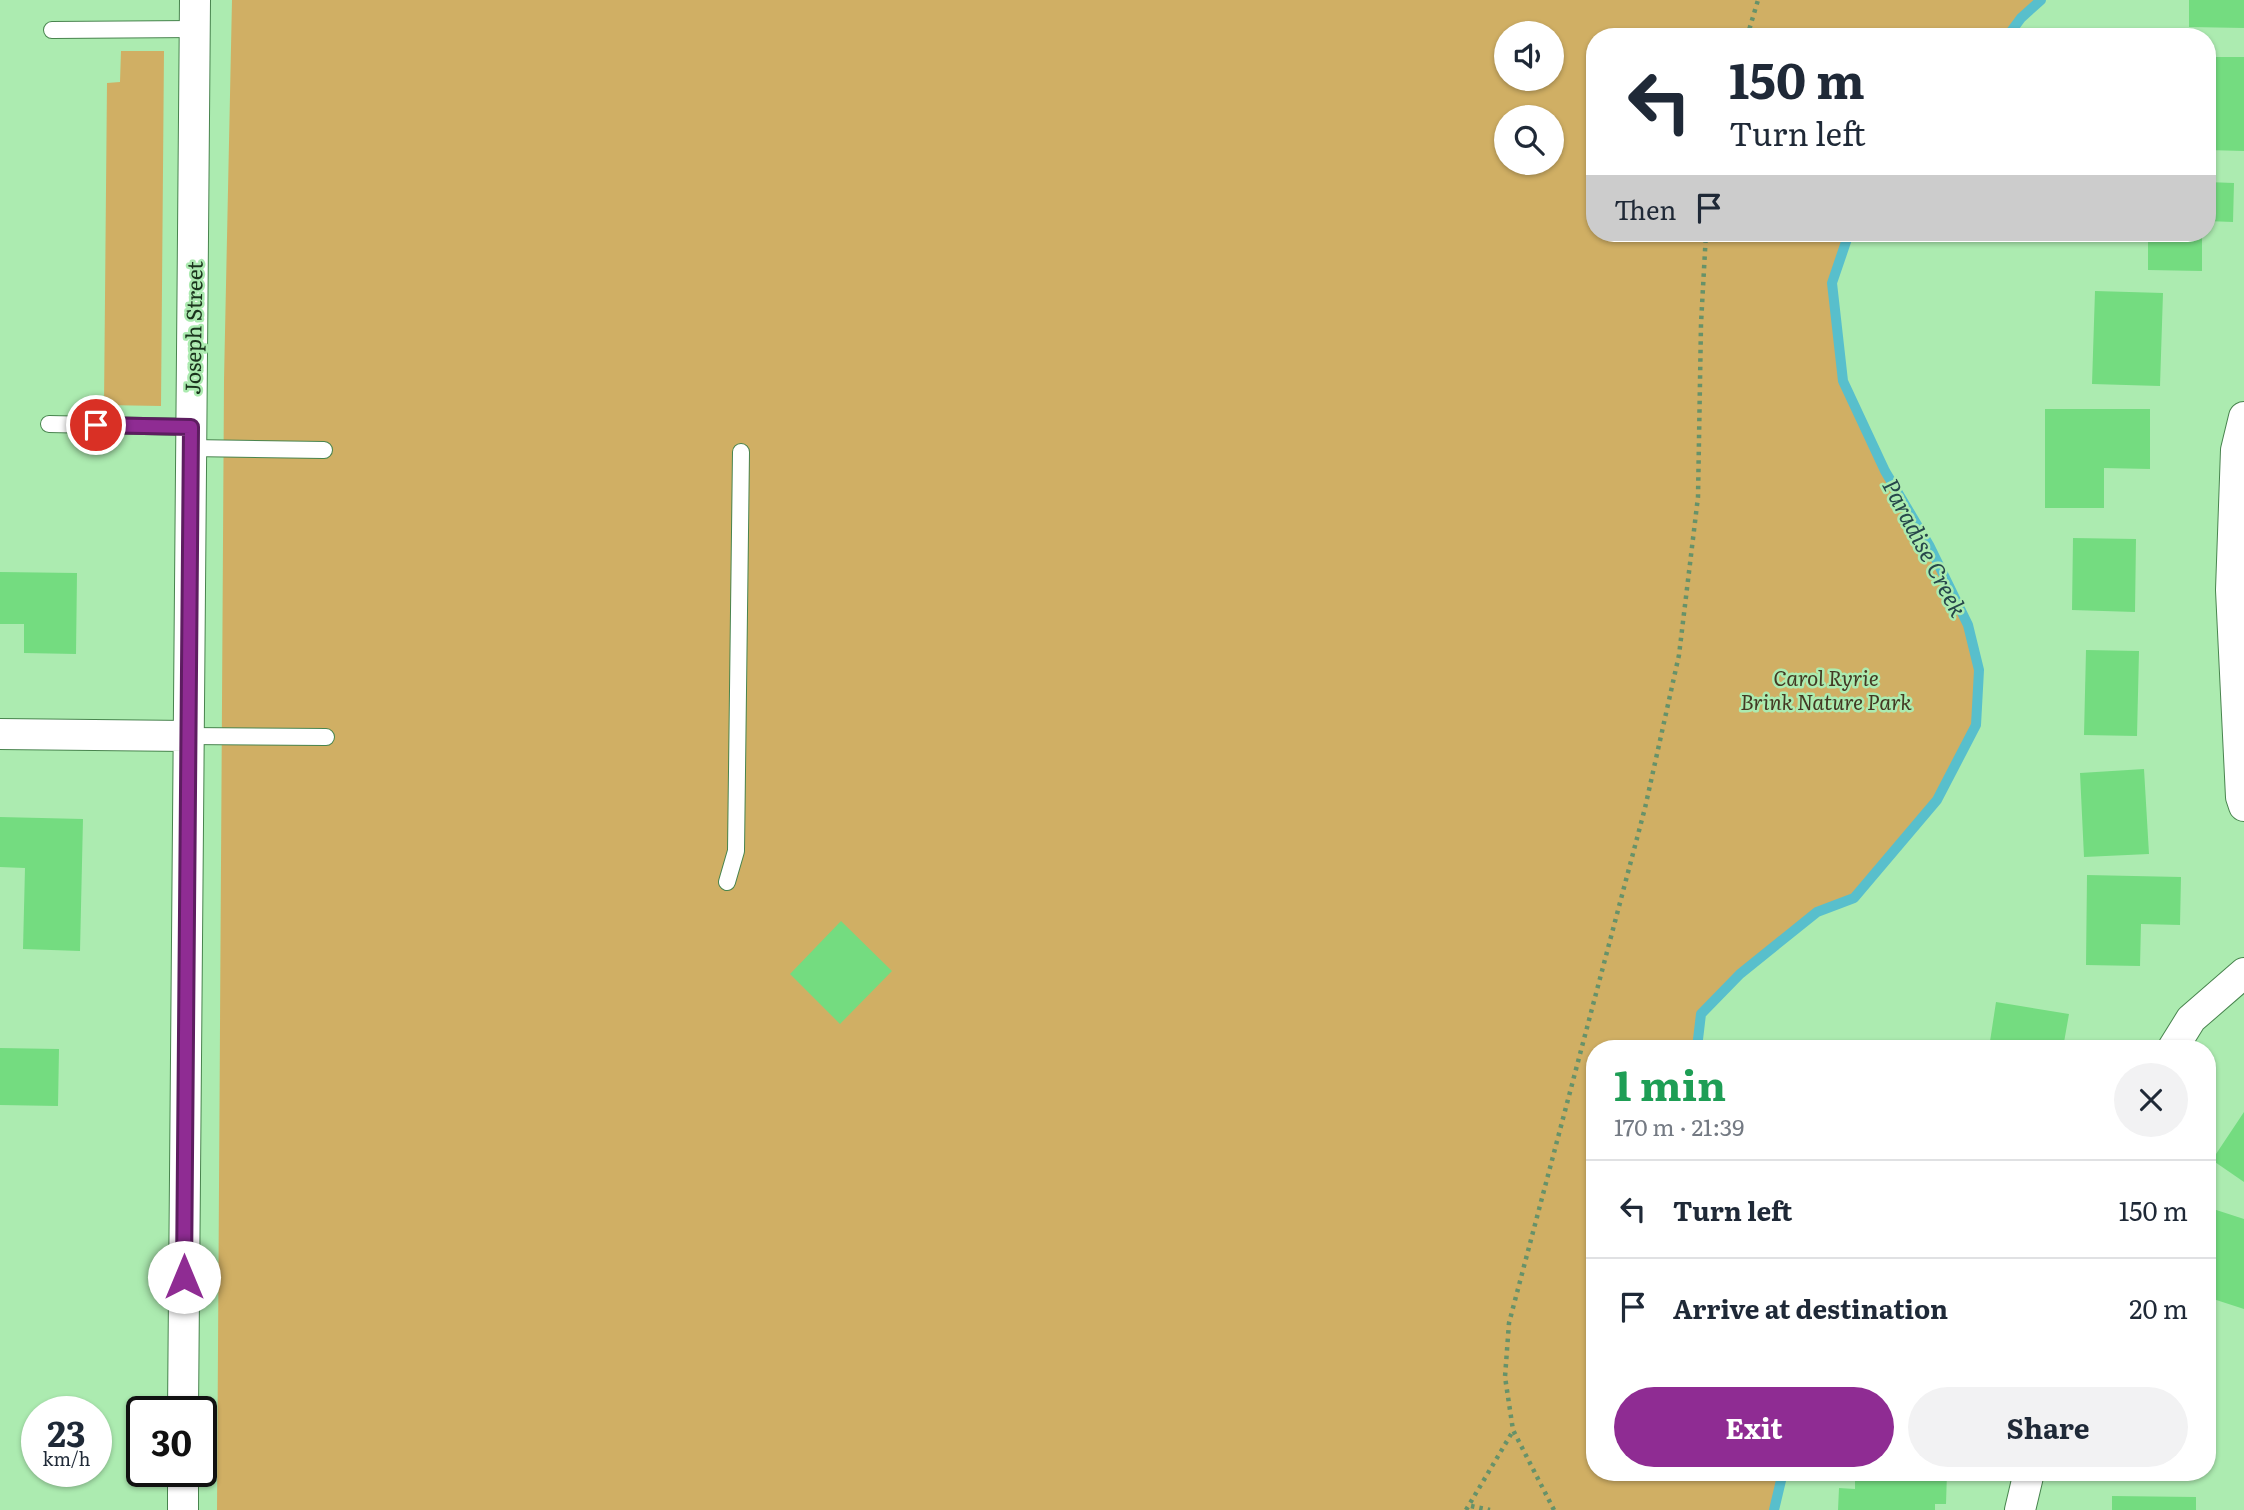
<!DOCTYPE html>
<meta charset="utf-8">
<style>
:root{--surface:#fff;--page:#f2f2f3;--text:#1f2937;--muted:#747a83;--line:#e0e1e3;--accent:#8f2c93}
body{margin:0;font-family:Literata,serif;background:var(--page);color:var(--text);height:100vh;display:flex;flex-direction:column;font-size:26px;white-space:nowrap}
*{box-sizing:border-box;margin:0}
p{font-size:23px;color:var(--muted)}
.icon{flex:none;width:38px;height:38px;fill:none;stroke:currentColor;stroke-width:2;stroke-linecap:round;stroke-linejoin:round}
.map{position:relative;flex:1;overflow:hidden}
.side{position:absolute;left:1586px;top:1040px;width:630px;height:441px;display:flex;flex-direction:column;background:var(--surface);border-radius:28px;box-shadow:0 2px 5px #0004}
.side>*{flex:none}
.guide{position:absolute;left:1586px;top:28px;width:630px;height:214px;border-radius:28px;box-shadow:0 2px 5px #0004;background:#fff;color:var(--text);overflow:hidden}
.tools{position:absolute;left:1494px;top:21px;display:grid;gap:14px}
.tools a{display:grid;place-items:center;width:70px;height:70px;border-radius:50%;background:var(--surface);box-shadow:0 2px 5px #0004;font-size:35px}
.speed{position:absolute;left:21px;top:1396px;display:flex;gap:14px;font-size:35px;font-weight:700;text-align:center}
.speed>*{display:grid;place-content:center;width:91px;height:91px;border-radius:50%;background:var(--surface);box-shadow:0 2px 5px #0004;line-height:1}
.speed small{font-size:18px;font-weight:400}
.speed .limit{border:4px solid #111;border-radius:10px;background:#fff;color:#111}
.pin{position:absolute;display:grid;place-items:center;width:60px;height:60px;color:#fff;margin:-30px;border:4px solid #fff;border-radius:50%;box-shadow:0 2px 7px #0007}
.me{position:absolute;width:77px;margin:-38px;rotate:0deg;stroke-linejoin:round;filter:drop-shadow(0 0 5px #0008)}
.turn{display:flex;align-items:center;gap:24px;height:147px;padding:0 28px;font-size:32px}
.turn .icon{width:91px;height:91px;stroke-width:2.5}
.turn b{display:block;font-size:49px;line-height:60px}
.then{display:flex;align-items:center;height:66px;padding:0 28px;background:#0003;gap:14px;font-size:26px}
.round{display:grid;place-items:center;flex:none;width:74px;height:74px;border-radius:37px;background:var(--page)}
.overview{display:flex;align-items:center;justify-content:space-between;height:119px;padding:0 28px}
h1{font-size:42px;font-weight:700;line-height:52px;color:#1e9e55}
.action{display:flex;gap:14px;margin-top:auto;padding:14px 28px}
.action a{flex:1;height:80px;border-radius:42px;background:var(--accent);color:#fff;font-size:28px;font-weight:700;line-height:80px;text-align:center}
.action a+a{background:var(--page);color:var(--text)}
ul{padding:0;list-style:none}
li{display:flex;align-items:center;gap:21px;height:98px;padding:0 28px;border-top:2px solid var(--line)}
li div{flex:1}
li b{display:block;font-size:26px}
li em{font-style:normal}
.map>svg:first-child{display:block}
.green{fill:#d0af64;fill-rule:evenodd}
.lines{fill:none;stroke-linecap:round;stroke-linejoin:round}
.stream{stroke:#58bfcc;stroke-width:10}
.building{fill:#74dc80}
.lane-casing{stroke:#48844e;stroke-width:18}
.street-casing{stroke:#48844e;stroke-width:32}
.path{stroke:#669269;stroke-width:4.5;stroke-dasharray:3.5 5;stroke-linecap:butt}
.lane{stroke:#fff;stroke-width:16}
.street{stroke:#fff;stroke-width:30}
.route-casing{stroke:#5d1d60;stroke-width:18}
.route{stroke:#8f2c93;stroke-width:12}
.labels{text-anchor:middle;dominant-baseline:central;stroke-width:5;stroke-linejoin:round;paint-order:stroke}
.street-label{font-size:21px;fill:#1b341d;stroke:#acebb0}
.park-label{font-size:21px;font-style:italic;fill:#433923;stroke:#acebb0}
.water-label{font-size:23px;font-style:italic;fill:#27474b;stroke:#acebb0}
</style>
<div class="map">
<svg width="2244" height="1510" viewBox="0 0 2244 1510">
<rect width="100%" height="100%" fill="#acebb0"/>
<!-- green -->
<path class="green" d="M232 0H2041L2021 18 2007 37H1594V233H1849L1832 283 1843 381 1885 471 1929 545 1968 625 1979 670 1976 725 1937 800 1854 898 1817 912 1740 974 1701 1014 1697 1048H1594V1472H1783L1774 1510H217L224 380ZM1507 33H1552V79H1507ZM1507 117H1552V163H1507Z
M121 51H164L161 406 104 405 107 83 120 82Z"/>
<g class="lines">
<!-- stream -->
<path class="stream" d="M2007 37 2021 18 2041 0
M1697 1048 1701 1014 1740 974 1817 912 1854 898 1937 800 1976 725 1979 670 1968 625 1929 545 1885 471 1843 381 1832 283 1849 233
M1774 1510 1783 1472"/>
</g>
<!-- building -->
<path class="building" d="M2189 0H2244V28L2189 27Z
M2207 57H2244V151L2207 150Z
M2207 182 2234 183 2233 222 2207 221Z
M2148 233H2202V271L2148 270Z
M2095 291 2163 293 2160 386 2092 384Z
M2045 409H2150V469L2104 468V508H2045Z
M2073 538 2136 539 2135 612 2072 610Z
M0 572 77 573 76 654 24 653V624H0Z
M2086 650 2139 651 2137 736 2084 735Z
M2144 769 2149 854 2084 857 2080 773Z
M0 817 83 819 80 951 23 949 25 868 0 867Z
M2087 875 2181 877 2180 925 2141 924 2140 966 2086 965Z
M841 921 892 971 840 1024 790 974Z
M1996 1002 2069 1014 2063 1048H1989Z
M0 1048 59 1049 58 1106 0 1105Z
M2244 1112V1182L2212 1160Z
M2207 1207 2244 1219V1309L2207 1297Z
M1855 1472H1947L1946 1504H1935V1510H1838L1839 1488 1855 1489Z
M2112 1496 2196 1497V1510H2112Z"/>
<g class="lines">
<defs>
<path id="lane" d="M52 30 195 29
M49 424 191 427
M190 448 324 450
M187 736 326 737
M727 882 736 851 741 452"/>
<path id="street" d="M2244 417 2236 450 2231 590 2241 797 2244 806
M0 734 187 736
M2173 1048 2191 1019 2244 973
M183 1412 195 0
M183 1510V1472
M2020 1510 2029 1472"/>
</defs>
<!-- lane casing -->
<use href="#lane" class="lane-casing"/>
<!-- street casing -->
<use href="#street" class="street-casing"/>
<!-- path -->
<path class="path" d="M1747 37 1758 0
M1471 1506 1490 1510
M1466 1510 1513 1431
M1554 1510 1513 1430 1505 1377 1509 1323 1645 808 1679 655 1698 497 1701 324 1706 233"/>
<!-- lane -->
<use href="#lane" class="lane"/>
<!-- street -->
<use href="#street" class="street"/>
</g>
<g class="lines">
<defs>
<path id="route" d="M96 425 191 427 184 1277"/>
</defs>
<!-- route casing -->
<use href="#route" class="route-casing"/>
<!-- route -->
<use href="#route" class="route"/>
</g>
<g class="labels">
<!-- street labels -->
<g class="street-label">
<text transform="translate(192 328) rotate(-89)">Joseph Street</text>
</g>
<!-- park labels -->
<g class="park-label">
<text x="1826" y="676">Carol Ryrie<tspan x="1826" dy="24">Brink Nature Park</tspan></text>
</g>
<!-- water labels -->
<g class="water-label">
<text transform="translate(1926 547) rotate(62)">Paradise Creek</text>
</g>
</g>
</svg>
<div class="tools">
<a><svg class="icon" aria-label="sound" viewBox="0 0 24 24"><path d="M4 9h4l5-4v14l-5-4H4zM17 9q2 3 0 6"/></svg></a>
<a><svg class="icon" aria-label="search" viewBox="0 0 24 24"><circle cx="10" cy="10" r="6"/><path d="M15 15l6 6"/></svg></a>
</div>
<div class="speed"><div>23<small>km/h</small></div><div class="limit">30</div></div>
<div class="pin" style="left:96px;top:425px;background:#d93025"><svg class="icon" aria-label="arrive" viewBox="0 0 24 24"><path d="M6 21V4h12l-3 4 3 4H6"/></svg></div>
<svg class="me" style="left:184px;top:1277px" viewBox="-20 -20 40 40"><circle r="19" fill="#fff"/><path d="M0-13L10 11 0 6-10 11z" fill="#8f2c93"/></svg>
<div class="guide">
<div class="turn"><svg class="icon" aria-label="left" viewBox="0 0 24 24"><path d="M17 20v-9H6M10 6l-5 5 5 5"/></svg><div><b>150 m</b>Turn left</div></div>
<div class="then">Then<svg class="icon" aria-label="arrive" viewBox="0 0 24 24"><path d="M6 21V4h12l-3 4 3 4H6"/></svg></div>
</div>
<section class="side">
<div class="overview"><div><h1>1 min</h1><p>170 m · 21:39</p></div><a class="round"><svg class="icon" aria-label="close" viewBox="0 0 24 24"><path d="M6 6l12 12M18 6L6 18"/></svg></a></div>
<ul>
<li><svg class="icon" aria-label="left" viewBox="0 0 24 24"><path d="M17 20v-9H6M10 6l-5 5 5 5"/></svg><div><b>Turn left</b></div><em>150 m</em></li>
<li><svg class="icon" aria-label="arrive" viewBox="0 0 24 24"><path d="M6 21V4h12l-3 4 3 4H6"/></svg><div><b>Arrive at destination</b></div><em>20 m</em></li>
</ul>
<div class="action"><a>Exit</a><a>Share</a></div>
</section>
</div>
